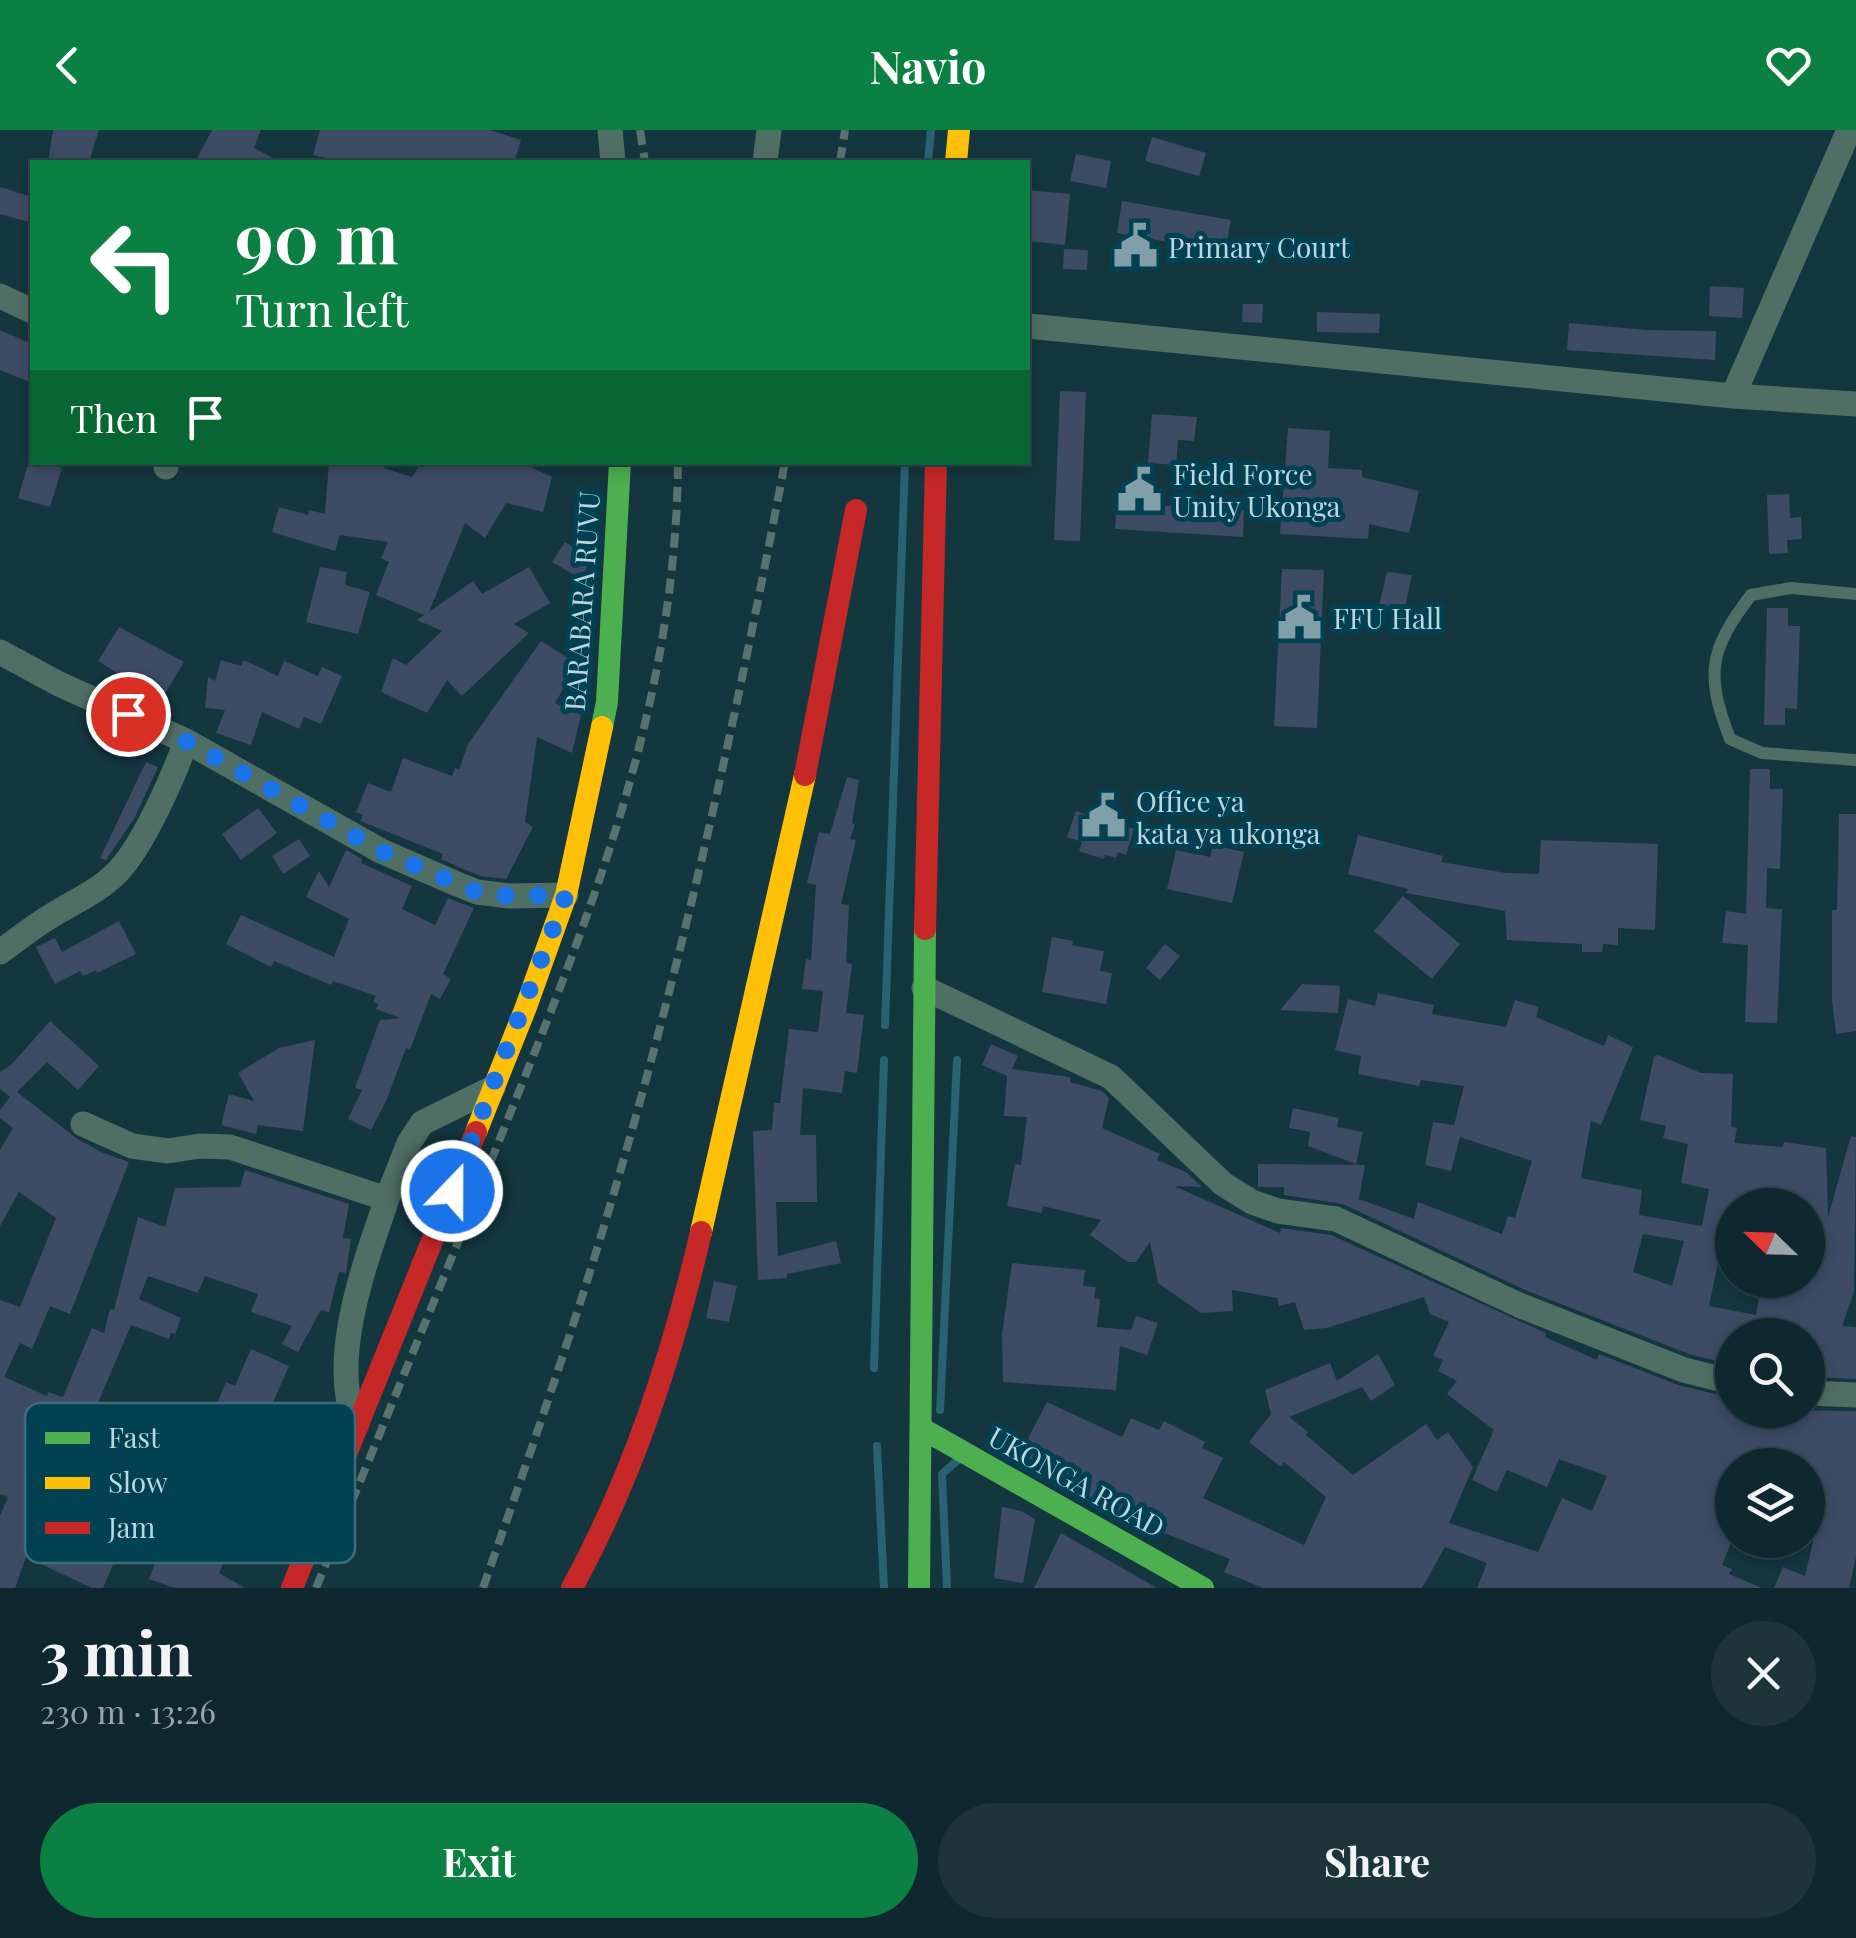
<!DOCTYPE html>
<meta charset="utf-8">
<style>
:root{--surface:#0f282f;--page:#1d343b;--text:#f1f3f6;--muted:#9ba6aa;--line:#2f444b;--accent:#0b8043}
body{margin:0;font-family:"Playfair Display",serif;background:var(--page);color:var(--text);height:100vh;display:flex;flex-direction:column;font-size:38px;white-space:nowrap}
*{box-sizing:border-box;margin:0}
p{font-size:32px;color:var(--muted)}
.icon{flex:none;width:55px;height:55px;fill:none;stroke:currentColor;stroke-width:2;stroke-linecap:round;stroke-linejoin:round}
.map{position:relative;height:1458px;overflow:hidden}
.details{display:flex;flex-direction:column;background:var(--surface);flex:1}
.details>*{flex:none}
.banner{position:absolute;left:30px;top:30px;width:1000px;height:305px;border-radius:0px;box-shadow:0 5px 15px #0003,0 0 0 2px var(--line);background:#0b8043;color:#fff;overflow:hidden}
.needle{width:65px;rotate:293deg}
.controls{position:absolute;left:1715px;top:1058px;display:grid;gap:20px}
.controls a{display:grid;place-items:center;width:110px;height:110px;border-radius:50%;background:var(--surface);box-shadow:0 5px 15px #0003,0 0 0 2px var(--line);font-size:50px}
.pin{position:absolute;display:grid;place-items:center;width:85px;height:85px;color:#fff;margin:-42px;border:5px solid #fff;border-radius:50%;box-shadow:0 2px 10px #0007}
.me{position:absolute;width:110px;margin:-55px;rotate:22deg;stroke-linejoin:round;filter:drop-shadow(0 0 8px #0008)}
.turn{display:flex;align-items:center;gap:35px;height:210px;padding:0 40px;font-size:45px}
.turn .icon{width:130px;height:130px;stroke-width:2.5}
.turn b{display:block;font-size:70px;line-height:85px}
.then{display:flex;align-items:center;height:95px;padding:0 40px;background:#0003;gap:20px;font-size:38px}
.round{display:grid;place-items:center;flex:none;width:105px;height:105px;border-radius:52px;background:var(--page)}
.overview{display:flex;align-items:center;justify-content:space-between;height:170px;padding:0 40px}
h1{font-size:60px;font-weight:700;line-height:75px}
.button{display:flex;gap:20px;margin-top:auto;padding:20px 40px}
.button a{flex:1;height:115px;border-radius:60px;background:var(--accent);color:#fff;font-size:40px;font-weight:700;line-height:115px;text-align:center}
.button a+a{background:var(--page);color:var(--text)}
header{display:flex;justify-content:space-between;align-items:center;height:130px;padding:0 40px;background:var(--accent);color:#fff;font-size:45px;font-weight:700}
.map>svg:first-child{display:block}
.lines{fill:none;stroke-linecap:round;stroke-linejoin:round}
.stream{stroke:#296273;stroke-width:8}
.building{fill:#3e4b65;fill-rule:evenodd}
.lane{stroke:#506f64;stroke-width:12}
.street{stroke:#506f64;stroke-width:25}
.fast{stroke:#4caf50;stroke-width:22}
.slow{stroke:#ffc107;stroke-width:22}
.jam{stroke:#c62828;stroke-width:22}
.rail{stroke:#587270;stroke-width:8;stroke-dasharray:15 8;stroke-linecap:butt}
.route{stroke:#1a73e8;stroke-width:18;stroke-dasharray:0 32.4}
.labels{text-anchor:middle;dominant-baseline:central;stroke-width:10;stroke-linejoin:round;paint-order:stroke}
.poi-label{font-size:28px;fill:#bcd7e0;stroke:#024151;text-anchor:start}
.street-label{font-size:28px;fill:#bcd7e0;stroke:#024151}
.key{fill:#024151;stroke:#3a6e7c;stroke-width:2.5}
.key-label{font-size:28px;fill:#bcd7e0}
</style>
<header><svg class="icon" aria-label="back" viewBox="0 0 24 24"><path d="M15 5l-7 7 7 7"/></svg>Navio<svg class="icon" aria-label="heart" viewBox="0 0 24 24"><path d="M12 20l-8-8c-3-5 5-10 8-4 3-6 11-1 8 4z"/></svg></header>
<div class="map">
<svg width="1856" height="1458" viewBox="0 0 1856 1458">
<rect width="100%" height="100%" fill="#14363f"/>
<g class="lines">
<!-- stream -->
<path class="stream" d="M928 32 931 0
M885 895 905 332
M874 1238 884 930
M940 1280 957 930
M877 1316 884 1458
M947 1458 942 1344 958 1330"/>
</g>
<!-- building -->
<path class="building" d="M53 0H99L89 32H48Z
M212 0H261L254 18 281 32H195Z
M320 0H490L521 10 514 32H343L313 25Z
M1152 7 1206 23 1199 46 1145 31Z
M1076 24 1111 31 1106 58 1070 51Z
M0 57 32 67V93L0 84Z
M1028 60 1070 64 1065 115 1028 111Z
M1122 71 1231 90 1225 122 1117 103Z
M1064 119 1088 120 1087 140 1063 139Z
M1710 156 1744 158 1742 188 1709 186Z
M1243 174H1263L1262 193 1242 192Z
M1317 182 1380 184 1379 203 1317 202Z
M1569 193 1647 200 1716 201 1715 230 1567 220Z
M0 200 32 214V253L0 240Z
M1060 261 1086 262 1080 411 1054 410Z
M1152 284 1197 287 1194 311 1178 310 1176 335 1148 333Z
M1288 298 1330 301 1328 338 1362 340V347L1419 361 1409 403 1369 394 1368 409 1280 404Z
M30 328 32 332 62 338 50 377 18 368Z
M329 332H385L384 338 412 347 422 332H520L552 347 543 382 506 373 485 408 465 393 429 482 473 451 482 464 529 437 550 473 514 494 529 503 462 566 447 550 427 583 381 562 393 528 406 535 442 501 417 490 424 485 376 465 389 432 381 428 388 412 340 405 335 421 272 402 279 377 308 385 309 380 325 384Z
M1118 359 1150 361V375L1244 380 1243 407 1115 399Z
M1789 364 1790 388 1801 387 1802 409 1787 410 1788 423 1769 424 1767 365Z
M565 412 592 428 581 449 552 432Z
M320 437 347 442 345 455 370 462 358 504 306 492Z
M1282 439 1324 440 1317 598 1274 596Z
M1387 442 1412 445 1403 485 1378 480Z
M1767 478H1788V496H1800L1797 579 1785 578V595H1764Z
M119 497 184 532 161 570 98 531Z
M541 511 578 534 555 573 581 585 572 623 537 607 525 692 533 697 506 749 481 746 463 739 441 729 443 724 360 691 363 685 356 682 368 653 391 662 403 628 452 646 455 638 459 640 468 614Z
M221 530 241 536 244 530 278 546 284 531 318 546 322 537 342 546 321 594 304 587 299 599 262 582 251 615 216 603 225 580 205 578 208 547 215 551Z
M146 632 158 637 135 687 106 730 100 728Z
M1750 639H1770V659H1783L1780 739 1767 738 1766 778 1782 779 1777 893 1745 892 1748 815 1722 813 1726 781 1746 784Z
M847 647 859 650 852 693 855 694 850 709 856 710 841 774 849 775 846 833 852 834 846 883 864 885 857 943 845 941 842 963 803 958 800 1005H816L817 1072H776L778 1126 836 1111 841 1133 787 1144V1148L758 1150 753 1001 772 1000 774 973H780L789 899 818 902 823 861 802 859 806 829 811 830 816 755 807 753 819 702 830 704Z
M258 678 277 703 241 730 222 704Z
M1076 681 1134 699 1126 725 1118 722 1116 728 1105 725 1104 729 1079 721 1082 712 1067 707Z
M1839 684H1856V901L1836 904 1832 870V780H1837Z
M1358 705 1443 726 1441 732 1506 743 1539 744 1541 710 1658 714 1655 800 1618 798V815L1603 814 1602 822H1582V814L1507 810 1505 781 1406 763 1408 759 1348 744Z
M299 709 310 726 283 744 272 726Z
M1213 715 1244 722 1232 773 1167 759 1176 720 1210 727Z
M346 720 362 729 361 733 412 756 402 779 435 795 448 768 474 778 443 844 451 849 440 869 431 864 410 920 406 918 387 969 371 1000 348 989 362 960 355 958 380 890 400 888 376 879 379 874 373 872 376 866 333 851 331 855 274 831 271 837 226 814 241 785 334 827 349 789 306 767 319 741 329 757Z
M1403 766 1460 814 1432 849 1374 801Z
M119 791 136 824 97 843 96 840 83 846 80 841 55 854 36 817 55 808 62 822Z
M1052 807 1073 811 1072 815 1104 821 1100 841 1112 843 1106 874 1042 862Z
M1165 814 1180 826 1160 850 1146 838Z
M1302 854 1340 856 1338 883 1280 880Z
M1378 863 1434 875 1432 884 1506 897 1515 870 1539 877 1536 887 1604 916 1608 905 1633 917 1601 995 1591 991 1581 1048 1642 1060 1639 1085 1702 1096 1709 1059 1681 1053 1688 1014 1663 1008 1666 996 1640 990 1654 927 1658 925 1701 943 1733 944 1731 997 1737 998 1734 1013 1783 1017 1784 1012 1826 1018 1828 1087 1851 1006 1856 1007 1854 1162 1842 1196 1856 1197V1249L1808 1247V1205H1732V1235L1689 1224 1525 1160 1343 1074 1284 1065V1057H1258V1034L1365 1035 1359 1069 1414 1089 1418 1072 1502 1104 1508 1086 1515 1088 1532 1031 1460 1007 1451 1041 1425 1035 1433 992 1454 995 1464 956 1421 950 1419 956 1358 944 1361 926 1335 920 1348 869 1375 876ZM1732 1075H1808V1150H1762L1756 1185 1709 1176 1720 1123 1732 1125ZM1643 1104 1684 1111 1672 1156 1633 1142Z
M50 891 99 936 78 960 47 932 17 962 76 1008 101 1022 129 1032 70 1184 50 1176 32 1219 20 1213 4 1247 47 1266 48 1262 63 1267 92 1198 104 1203 110 1179 114 1180 138 1087 165 1097 175 1058 240 1057 245 1040 349 1074 343 1108 351 1109 346 1143 339 1142 329 1182 321 1180 298 1222 282 1214 292 1196 251 1182 258 1164 205 1146 198 1163 148 1146 139 1169 181 1188 175 1204 171 1203 169 1209 131 1195 95 1280 102 1282 94 1304 89 1302 66 1348 107 1369 123 1326 146 1334 159 1302 207 1322 226 1280 216 1276 226 1252 235 1256 251 1219 289 1236 251 1322 234 1314 219 1350 231 1355 225 1370 261 1383 250 1413 234 1407 219 1443 245 1458H175L149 1449 165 1407 131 1393 103 1458H92L26 1427 15 1458H0V1386L8 1367 0 1364V1170L20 1177 56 1088 19 1062 0 1096V1020L13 998 0 988V980L10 967 0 959V942L12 934Z
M315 910 303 1001 258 995 256 1004 221 995 229 964 254 971 238 943 279 918Z
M991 914 1018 926 1012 939 1070 947V952L1102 961 1109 968 1102 998 1160 1024 1157 1030 1186 1042 1202 1057 1174 1056 1280 1103 1281 1098 1331 1105 1546 1203 1545 1207 1597 1230 1599 1224 1678 1255 1732 1268V1280L1856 1281V1427L1849 1458H1774L1783 1437 1805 1446 1825 1361 1808 1357V1335H1755L1740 1331 1739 1335H1732V1410L1722 1435 1732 1439 1729 1444 1762 1458H1477L1487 1433 1445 1417 1422 1458H1263L1224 1442 1230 1429 1126 1388 1080 1363 1083 1358 1020 1324 1047 1272 1122 1307 1131 1288 1159 1300 1164 1291 1205 1312 1202 1318 1223 1328 1203 1368 1304 1415 1326 1367 1284 1332 1281 1337 1249 1312 1271 1284 1265 1260 1330 1233 1337 1251 1378 1224 1395 1255 1371 1271 1362 1257 1289 1287 1308 1302 1306 1305 1353 1345 1426 1294 1437 1310 1448 1302 1473 1337 1449 1393 1538 1422 1562 1368 1592 1381 1607 1346 1559 1329 1547 1357 1507 1340 1497 1362 1472 1350 1494 1300 1447 1264 1457 1251 1438 1241 1443 1230 1433 1226 1449 1192 1430 1184 1424 1167 1327 1198 1304 1200 1295 1172 1279 1176 1277 1168 1232 1160 1233 1181 1201 1183 1158 1153 1150 1112 1136 1132H1128L1090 1105 1101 1090 1043 1076 1042 1083 1007 1076 1015 1034 1021 1035 1027 987 1004 986 1007 946 982 935Z
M1293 978 1339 988 1337 997 1363 1002 1356 1034 1308 1016 1310 1002 1289 998Z
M1012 1133 1085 1140 1083 1156 1096 1157 1094 1168 1100 1169 1097 1197 1131 1200 1136 1186 1158 1193 1147 1225 1120 1216 1116 1260 1003 1252 1002 1204Z
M714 1151 737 1156 729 1192 706 1188Z
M1002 1377 1021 1381 1035 1389 1023 1453 994 1448Z
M1061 1403 1157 1458H1034Z"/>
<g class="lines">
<!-- lane -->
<path class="lane" d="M1856 464 1791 458 1751 465C1709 520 1705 544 1730 609L1762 623 1856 630"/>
<!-- street -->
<path class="street" d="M610 0 613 32
M765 32 769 0
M0 166 32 181
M1028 196 1733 266 1856 274
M1733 266 1849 0
M165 332 166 337
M0 522 59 554 186 611 381 721 457 754 477 762 510 766 566 765
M0 822C17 810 34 796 51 786 75 771 104 759 122 737 145 710 174 646 186 611
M924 858 1111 947 1223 1054 1252 1072 1278 1081 1336 1089 1519 1175 1684 1240 1732 1252
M83 994 132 1016 168 1021 200 1016 230 1017 387 1069 409 1013 422 993 493 958
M1808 1263 1856 1265
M356 1296C328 1230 365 1133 387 1069"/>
<!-- fast -->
<path class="fast" d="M602 597 607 572 620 332
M921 1298 1203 1458
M919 1458 925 799"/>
<!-- slow -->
<path class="slow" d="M956 32 959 0
M476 1002 526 877 566 765 602 597
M701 1102 805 645"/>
<!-- jam -->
<path class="jam" d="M805 645 856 380
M925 799 936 332
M292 1458 476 1002
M572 1458C633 1346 672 1227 701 1102"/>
<!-- rail -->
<path class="rail" d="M640 0 645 32
M840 32 845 0
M316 1458C377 1311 437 1164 497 1016 588 790 676 581 678 332
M483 1458C524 1341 565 1224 601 1106 678 853 736 592 785 332"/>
</g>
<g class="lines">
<!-- route -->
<path class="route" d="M128 584 186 611 381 721 477 762 510 766 566 765 452 1061"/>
</g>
<!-- icons -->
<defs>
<symbol id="civic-bare" viewBox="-9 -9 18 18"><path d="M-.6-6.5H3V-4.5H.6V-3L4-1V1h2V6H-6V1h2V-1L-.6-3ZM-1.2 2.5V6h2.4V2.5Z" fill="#819fa8" stroke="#024151" stroke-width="2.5" paint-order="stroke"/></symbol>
</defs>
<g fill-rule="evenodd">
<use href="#civic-bare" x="1104" y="84" width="63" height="63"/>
<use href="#civic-bare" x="1108" y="328" width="63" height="63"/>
<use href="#civic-bare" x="1268" y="456" width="63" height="63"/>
<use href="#civic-bare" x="1072" y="654" width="63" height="63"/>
</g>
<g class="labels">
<!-- poi labels -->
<g class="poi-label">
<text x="1168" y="116">Primary Court</text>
<text x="1173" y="343">Field Force<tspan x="1173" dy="32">Unity Ukonga</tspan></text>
<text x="1333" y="487">FFU Hall</text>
<text x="1136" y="670">Office ya<tspan x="1136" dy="32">kata ya ukonga</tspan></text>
</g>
<!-- street labels -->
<g class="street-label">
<text transform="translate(581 471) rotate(-86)">BARABARA RUVU</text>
<text transform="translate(1077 1351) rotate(29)">UKONGA ROAD</text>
</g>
</g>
<!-- legend -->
<rect x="25" y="1273" width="330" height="160" rx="15" class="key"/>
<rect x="45" y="1302" width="45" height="12" fill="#4caf50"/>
<rect x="45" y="1347" width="45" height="12" fill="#ffc107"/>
<rect x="45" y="1392" width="45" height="12" fill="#c62828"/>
<g class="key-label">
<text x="108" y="1318">Fast</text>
<text x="108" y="1363">Slow</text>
<text x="108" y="1408">Jam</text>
</g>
</svg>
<div class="controls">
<a><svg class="needle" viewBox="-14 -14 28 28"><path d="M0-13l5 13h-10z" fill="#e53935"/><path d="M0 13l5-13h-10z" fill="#9ba6aa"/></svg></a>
<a><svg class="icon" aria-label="search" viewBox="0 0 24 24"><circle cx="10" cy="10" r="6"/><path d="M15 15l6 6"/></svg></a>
<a><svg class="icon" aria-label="layers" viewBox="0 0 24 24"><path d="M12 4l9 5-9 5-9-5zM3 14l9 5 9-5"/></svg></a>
</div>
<div class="pin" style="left:128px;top:584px;background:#d93025"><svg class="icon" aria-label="arrive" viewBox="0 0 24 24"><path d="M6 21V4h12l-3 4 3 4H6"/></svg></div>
<svg class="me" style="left:452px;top:1061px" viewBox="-20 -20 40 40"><circle r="17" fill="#1a73e8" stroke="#fff" stroke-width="3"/><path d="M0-11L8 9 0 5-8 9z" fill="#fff"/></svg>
<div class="banner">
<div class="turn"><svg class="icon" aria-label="left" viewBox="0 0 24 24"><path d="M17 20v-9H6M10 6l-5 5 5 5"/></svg><div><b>90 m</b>Turn left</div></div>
<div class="then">Then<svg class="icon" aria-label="arrive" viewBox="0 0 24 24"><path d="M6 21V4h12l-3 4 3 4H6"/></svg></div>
</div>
</div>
<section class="details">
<div class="overview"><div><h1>3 min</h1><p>230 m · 13:26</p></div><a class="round"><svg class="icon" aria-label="close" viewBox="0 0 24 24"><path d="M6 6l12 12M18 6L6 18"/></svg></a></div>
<div class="button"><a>Exit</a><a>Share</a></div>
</section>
